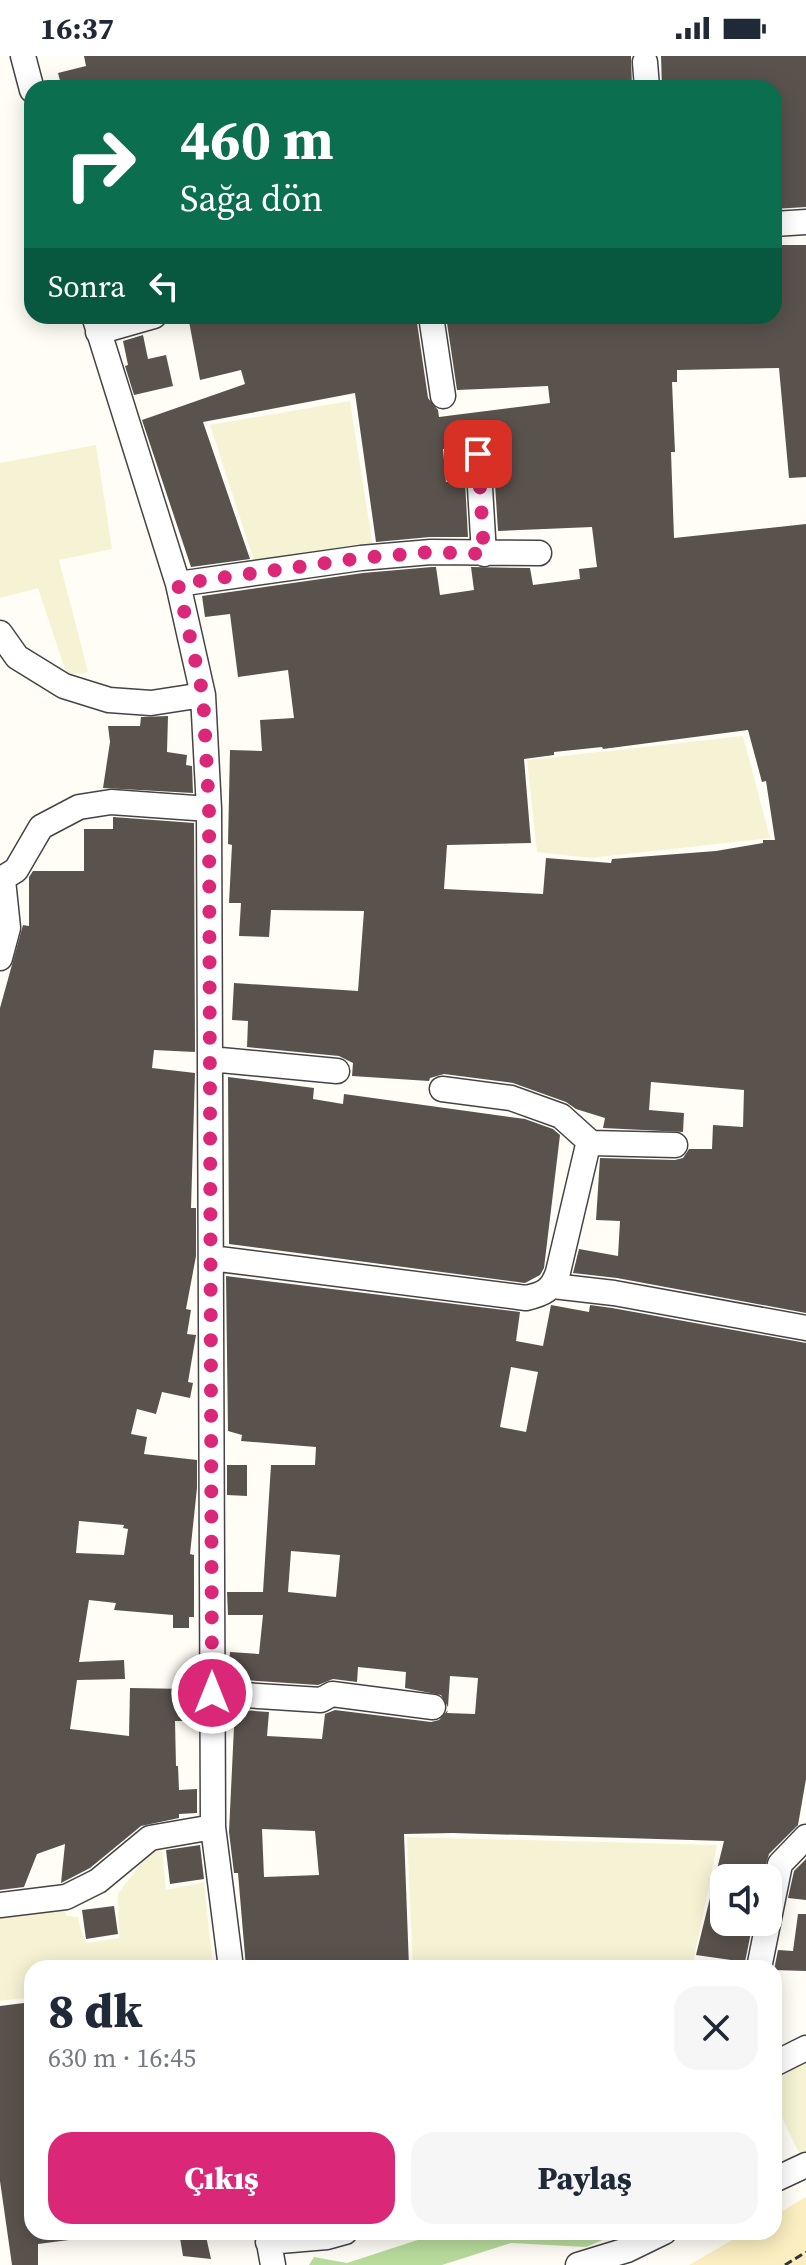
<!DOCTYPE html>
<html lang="tr">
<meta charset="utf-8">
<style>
:root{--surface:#fff;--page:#f6f6f7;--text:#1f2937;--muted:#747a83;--accent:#db2777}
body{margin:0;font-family:"Source Serif 4",serif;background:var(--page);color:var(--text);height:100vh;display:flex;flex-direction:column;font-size:30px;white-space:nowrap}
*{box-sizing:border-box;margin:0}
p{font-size:26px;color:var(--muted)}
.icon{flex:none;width:44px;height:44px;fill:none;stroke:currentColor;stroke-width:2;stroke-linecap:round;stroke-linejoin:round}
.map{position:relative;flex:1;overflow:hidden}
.side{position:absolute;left:24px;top:1904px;width:758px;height:280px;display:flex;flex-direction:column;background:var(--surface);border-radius:24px;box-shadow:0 4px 20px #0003}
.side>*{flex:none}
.guide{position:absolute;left:24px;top:24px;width:758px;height:244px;border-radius:24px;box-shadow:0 4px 20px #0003;background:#0b6e4f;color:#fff;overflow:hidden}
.tools{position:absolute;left:710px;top:1808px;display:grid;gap:16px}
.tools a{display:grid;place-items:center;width:72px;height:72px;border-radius:16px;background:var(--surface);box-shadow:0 4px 20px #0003;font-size:40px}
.pin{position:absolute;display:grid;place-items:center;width:68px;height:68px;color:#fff;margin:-34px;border-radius:16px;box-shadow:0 4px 12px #0006}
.me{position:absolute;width:88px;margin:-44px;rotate:0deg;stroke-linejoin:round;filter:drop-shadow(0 0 6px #0008)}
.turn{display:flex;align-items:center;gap:28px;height:168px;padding:0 24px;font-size:36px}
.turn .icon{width:104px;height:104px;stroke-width:2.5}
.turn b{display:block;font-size:56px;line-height:68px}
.then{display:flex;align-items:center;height:76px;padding:0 24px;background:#0003;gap:16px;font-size:30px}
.round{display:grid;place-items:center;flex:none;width:84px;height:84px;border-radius:24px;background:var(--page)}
.overview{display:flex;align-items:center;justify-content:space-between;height:136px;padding:0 24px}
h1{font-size:48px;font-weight:800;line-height:60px}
.primary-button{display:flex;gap:16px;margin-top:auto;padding:16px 24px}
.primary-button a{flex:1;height:92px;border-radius:24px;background:var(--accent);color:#fff;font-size:32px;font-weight:800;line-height:92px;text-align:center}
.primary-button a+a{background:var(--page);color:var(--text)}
.status{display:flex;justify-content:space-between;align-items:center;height:56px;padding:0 40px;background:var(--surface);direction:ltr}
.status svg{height:22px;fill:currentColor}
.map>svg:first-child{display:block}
.farmland{fill:#f6f3d4}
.forest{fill:#b9dc9c}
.sand{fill:#fbeec1}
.building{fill:#5a524d;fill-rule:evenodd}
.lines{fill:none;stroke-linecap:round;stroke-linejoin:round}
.minor-casing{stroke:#444;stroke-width:27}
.path{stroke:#333;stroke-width:3;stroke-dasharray:8 4;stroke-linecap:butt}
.minor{stroke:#fff;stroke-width:24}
.route{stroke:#db2777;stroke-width:14;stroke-dasharray:0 25.2}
</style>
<div class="status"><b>16:37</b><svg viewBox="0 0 49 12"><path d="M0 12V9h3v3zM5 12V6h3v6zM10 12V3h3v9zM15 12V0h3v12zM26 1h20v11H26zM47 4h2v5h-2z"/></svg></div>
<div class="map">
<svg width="806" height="2209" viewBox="0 0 806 2209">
<rect width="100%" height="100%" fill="#fffdf5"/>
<!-- farmland -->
<path class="farmland" d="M350 345 373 492 256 511 210 369Z
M96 389 112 493 59 504 88 616 67 619 38 532 0 542V407Z
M743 680 770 782 590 802 537 796 527 704Z
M407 1781 717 1789 692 1912H413Z
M162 1794 166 1834 204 1826 213 1912H32V1941L0 1945V1860L63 1852 67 1860 78 1861 81 1874 87 1887 119 1882 118 1838 149 1796Z
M806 2007V2096L800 2099 774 2045V2022Z"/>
<!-- forest -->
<path class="forest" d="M442 2176H621L586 2191 511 2187 442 2209H309L314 2201 347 2207Z"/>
<!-- sand -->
<path class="sand" d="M806 2141V2209H689L746 2176H774V2160Z"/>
<!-- building -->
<path class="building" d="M84 0H631L632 32H490L489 24 427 32H62L58 17 86 10Z
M661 0H806V151L774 153V32H662Z
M774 189H806V421L789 422 779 312 677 314V326H672L675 396H671L674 482 806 468V1257L617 1222 573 1217 579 1193 618 1200 620 1165 596 1164 600 1102 675 1104 683 1102 689 1093H712L713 1069 743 1071 744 1034 651 1026 649 1054 684 1057 683 1076 603 1072 605 1062 576 1053 566 1046 513 1027 444 1018 430 1022 429 1025 352 1020 353 1007 339 1000 247 991 248 965 232 964 234 927 358 935 364 855 271 854 269 881 239 880 241 847H229L232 789 228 788 230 694 262 695 260 664 294 662 288 614 238 621 230 558 205 561 202 540 363 517 432 511H436L440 539 474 534 471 511 530 512 533 529 580 523 579 513 597 511 592 471 498 475 493 396 485 385 476 383 465 390 443 393 446 426 465 425 468 481H430L376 486 355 337 203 366 250 503 191 511 142 364 245 328 241 314 200 324 188 260H416L428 342 438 354 439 361 550 347 548 330 457 334 446 260H774ZM748 674 762 726 766 725 775 784H763V787L716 795 612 803 611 807 546 802 543 838 444 833 447 789 531 787 524 703 554 699V696L602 691 603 693Z
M143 279 148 303 166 299 173 330 134 339 125 310 128 309 123 285Z
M168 660 167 696 187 699 186 709 192 710 193 737 103 732 110 686 108 670H140L141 661Z
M113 761 194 767 195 996 154 994 152 1012 195 1017 191 1152H196V1200L186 1253 191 1254 187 1278 196 1279 188 1326 193 1327 190 1342 162 1336 156 1358 137 1353 131 1378 147 1381 144 1398 197 1404V1432L190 1498 194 1499V1561H189V1572H173V1559L114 1554 116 1547 89 1544 79 1606 124 1604 125 1623 77 1624 70 1673 129 1680 130 1632 188 1633V1665H175L176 1710H178L179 1734 197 1733V1757L179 1758V1762L141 1770 90 1812 61 1827 65 1788 37 1798 24 1831 0 1834V952L23 869 29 870V821L33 815H84V773H113ZM79 1465 124 1469 123 1472 128 1473 124 1499 76 1497Z
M228 1021 314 1032 313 1043 343 1048 344 1038 525 1063 553 1073 560 1079 544 1212 540 1219 525 1227 229 1188Z
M226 1220 520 1256 516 1285 543 1290 551 1249 589 1256 590 1249 612 1252 806 1287V1723L798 1769 769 1798 762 1822H724V1866H753L745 1906 696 1899 724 1785 453 1777 404 1778 409 1911 246 1912 238 1817H234L229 1776 234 1671 228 1670 229 1653 269 1656 267 1680 322 1683 325 1658 335 1654 431 1666 439 1664 448 1654 447 1657 475 1658 478 1622 450 1620 448 1651 441 1639 405 1632 406 1616 358 1611 357 1626 333 1623 318 1629 228 1623 230 1596 259 1598 263 1559H228L227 1536H263L271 1409H315L316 1391 241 1385 242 1379 228 1375ZM511 1311 538 1316 526 1376 500 1371ZM291 1495 340 1499 336 1541 288 1536ZM262 1773 315 1775 319 1819 264 1821Z
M227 1409H247V1440L227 1439Z
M200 1789 204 1823 170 1828 166 1794Z
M806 1803V1844L788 1842 794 1815Z
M114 1850 118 1878 86 1883 82 1854Z
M798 1858H806V1915L774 1914 778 1894 793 1895Z
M32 1946V2176H68L69 2184 38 2188V2209H12L0 2125V1950Z
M179 2176H205L211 2203 183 2200Z"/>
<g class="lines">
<defs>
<path id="minor" d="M23 0 32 34
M645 6 647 32
M774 168 806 166
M94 260 178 528 203 639 209 753 213 1771 231 1912
M431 260 443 340
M98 276 154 260
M478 398 484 498
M178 528 361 502 431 496 539 497
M0 577 17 601 64 630 109 644 151 647 203 639
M0 824 16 814 41 771 79 751 111 746 209 753
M0 902 8 872 3 824
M210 1003 337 1015
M442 1033 511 1042 561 1060 591 1087
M211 1202 526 1242C544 1238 552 1234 558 1216L587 1093 591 1087 675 1089
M553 1230 614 1237 806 1272
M212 1637 321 1644 332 1638 433 1651
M0 1849 66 1841 98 1825 150 1782 213 1771
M759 1912 780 1808 806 1781
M774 2008 806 1992
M774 2124 806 2109
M267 2176 273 2209
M268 2186 327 2181 345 2176
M578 2209 627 2194 664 2176"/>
</defs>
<!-- minor casing -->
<use href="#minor" class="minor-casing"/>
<!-- path -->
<path class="path" d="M785 2209 806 2196"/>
<!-- minor -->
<use href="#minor" class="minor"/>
</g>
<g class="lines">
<!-- route -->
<path class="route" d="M212 1637 209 753 203 639 178 528 361 502 431 496 484 498 478 398"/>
</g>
</svg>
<div class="tools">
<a><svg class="icon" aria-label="sound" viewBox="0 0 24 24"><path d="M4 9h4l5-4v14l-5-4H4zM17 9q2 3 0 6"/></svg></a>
</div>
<div class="pin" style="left:478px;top:398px;background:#d93025"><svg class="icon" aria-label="arrive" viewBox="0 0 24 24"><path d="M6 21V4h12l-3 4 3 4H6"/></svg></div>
<svg class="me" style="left:212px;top:1637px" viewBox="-20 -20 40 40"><circle r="17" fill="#db2777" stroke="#fff" stroke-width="3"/><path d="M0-11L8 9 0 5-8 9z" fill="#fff"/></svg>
<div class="guide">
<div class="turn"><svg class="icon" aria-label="right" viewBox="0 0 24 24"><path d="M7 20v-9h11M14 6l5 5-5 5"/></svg><div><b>460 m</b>Sağa dön</div></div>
<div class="then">Sonra<svg class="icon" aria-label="left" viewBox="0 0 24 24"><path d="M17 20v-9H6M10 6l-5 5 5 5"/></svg></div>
</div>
<section class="side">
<div class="overview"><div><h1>8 dk</h1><p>630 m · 16:45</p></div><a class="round"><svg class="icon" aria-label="close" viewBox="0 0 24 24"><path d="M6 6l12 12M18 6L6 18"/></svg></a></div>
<div class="primary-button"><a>Çıkış</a><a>Paylaş</a></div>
</section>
</div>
